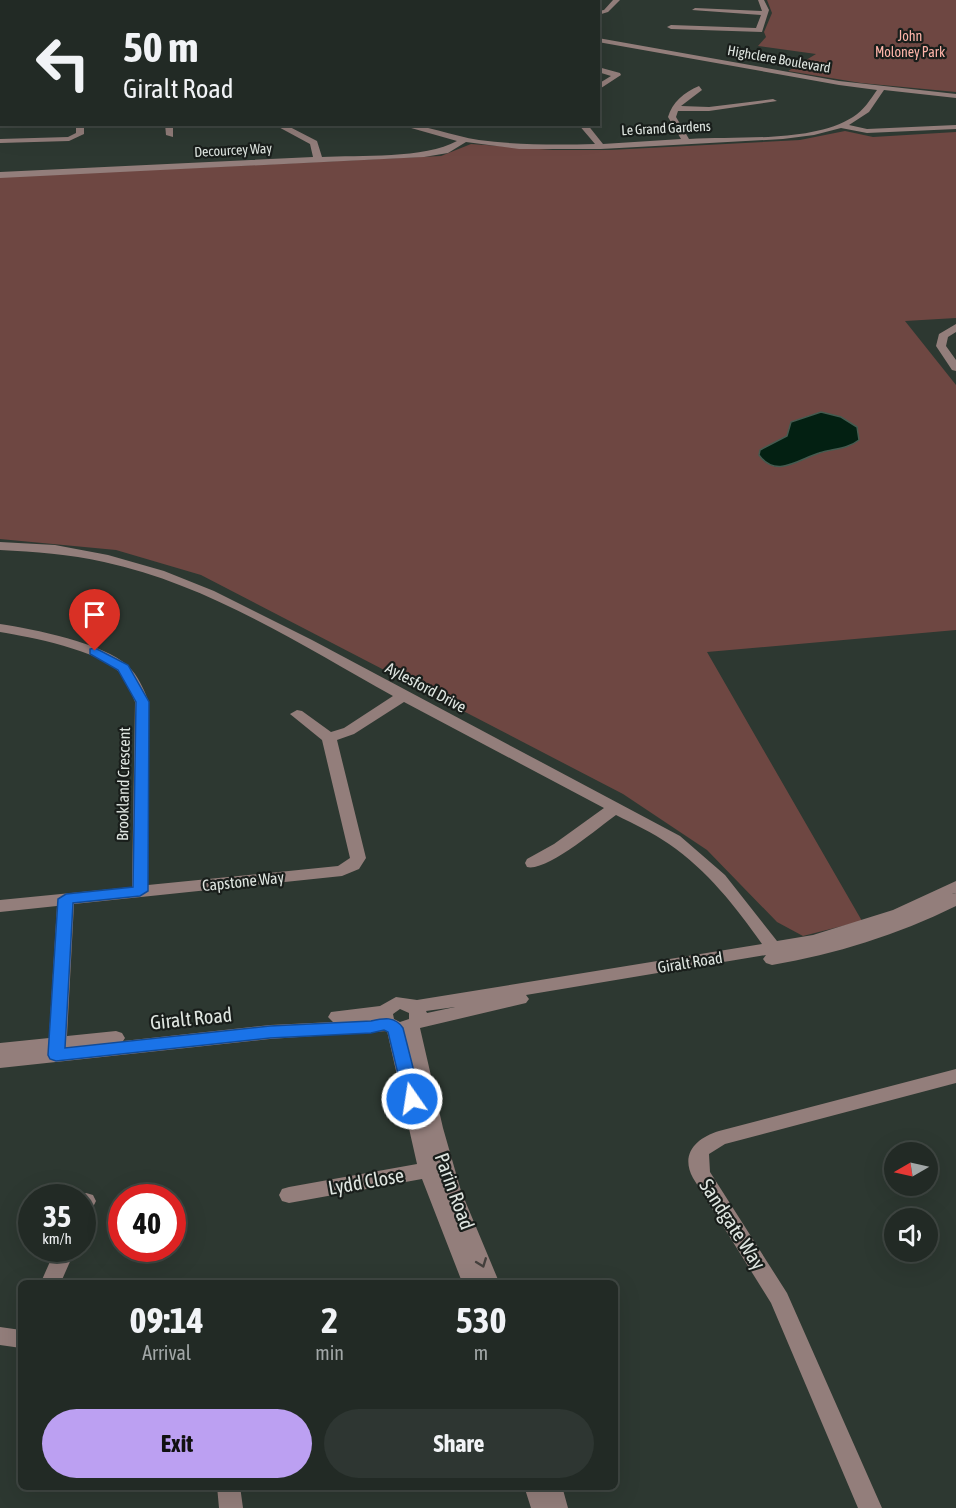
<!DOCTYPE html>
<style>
:root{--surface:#222a25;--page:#2e3632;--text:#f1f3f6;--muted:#a2a7a7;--line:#3f4642;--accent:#bca0f2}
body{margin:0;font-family:"Asap Condensed",sans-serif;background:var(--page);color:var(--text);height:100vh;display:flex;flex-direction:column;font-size:22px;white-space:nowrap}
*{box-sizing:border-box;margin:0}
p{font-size:20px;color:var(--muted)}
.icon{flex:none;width:33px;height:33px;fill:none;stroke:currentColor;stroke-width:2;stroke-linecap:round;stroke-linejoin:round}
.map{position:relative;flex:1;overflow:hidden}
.details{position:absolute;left:18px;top:1280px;width:600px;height:210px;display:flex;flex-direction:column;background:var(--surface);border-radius:9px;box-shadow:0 6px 24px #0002,0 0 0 2px var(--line)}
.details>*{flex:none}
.guide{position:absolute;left:0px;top:0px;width:600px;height:126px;box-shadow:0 6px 24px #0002,0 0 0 2px var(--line);background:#222a25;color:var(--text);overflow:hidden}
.needle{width:39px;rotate:261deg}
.fabs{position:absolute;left:884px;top:1142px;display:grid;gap:12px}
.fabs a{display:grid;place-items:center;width:54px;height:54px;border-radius:50%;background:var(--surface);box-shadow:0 6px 24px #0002,0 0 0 2px var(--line);font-size:30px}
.speed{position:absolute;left:18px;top:1184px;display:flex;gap:12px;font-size:30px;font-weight:700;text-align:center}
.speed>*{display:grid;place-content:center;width:78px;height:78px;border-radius:50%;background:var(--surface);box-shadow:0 6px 24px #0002,0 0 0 2px var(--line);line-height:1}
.speed small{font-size:15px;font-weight:400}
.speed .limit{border:9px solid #d22;background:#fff;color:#111}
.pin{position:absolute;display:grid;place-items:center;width:51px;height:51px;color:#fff;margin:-62px -26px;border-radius:50% 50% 50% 0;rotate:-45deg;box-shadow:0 0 6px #0007}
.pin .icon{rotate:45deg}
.me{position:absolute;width:66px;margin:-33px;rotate:347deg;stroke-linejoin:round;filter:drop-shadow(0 0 4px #0008)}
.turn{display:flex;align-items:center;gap:21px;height:126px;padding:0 24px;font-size:27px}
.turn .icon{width:78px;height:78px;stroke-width:2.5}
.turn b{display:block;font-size:42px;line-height:51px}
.eta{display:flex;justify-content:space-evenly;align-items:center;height:102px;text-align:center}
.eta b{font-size:36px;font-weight:700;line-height:42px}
.cta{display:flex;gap:12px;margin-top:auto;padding:12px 24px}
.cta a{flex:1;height:69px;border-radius:36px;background:var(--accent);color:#111;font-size:24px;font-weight:700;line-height:69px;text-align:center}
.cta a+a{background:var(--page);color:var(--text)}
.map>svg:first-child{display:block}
.green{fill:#6e4742}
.water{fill:#032012;stroke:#455b50;stroke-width:1.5}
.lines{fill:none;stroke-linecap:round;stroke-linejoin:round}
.minor{fill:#937e7b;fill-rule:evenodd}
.oneway{stroke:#44403d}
.route{fill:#1a73e8;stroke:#114b97;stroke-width:1.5}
.labels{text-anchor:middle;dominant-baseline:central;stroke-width:4.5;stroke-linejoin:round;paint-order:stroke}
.far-park-label{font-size:14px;fill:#fdb4a9;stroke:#191e1b}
.far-street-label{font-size:14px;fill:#dfe6e1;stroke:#191e1b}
.street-label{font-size:16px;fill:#dfe6e1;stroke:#191e1b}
.near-street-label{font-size:20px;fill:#dfe6e1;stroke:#191e1b}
</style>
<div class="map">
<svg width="956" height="1508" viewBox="0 0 956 1508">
<rect width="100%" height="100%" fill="#2d3831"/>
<!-- green -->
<path class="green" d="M767 0H956V92L861 83 788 71 816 54 758 46 766 37 764 32 772 13Z
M845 131 873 137 956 132V318L905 321 956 385V630L707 652 862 921 803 936 777 922 707 850 623 794 201 575 116 550 0 539V177L441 156 471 144 553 150H610L800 140Z"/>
<!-- water -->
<path class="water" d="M821 412 841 417 857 427 859 440C846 450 834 448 819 453 799 459 776 479 759 455L760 450 787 436 791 422Z"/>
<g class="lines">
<!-- minor -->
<path class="minor" d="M17 0H49L14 2Z
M159 0H165V2H159Z
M239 0H245V2H239Z
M313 0H365L313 2Z
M453 0H459L452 2Z
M613 0H620L608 12 598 15V11L604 10Z
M758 0H764L769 10 762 32 671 29 667 27 671 25 756 28 761 15 692 10 695 8 762 11Z
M0 36H2L0 45Z
M598 38 839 81 956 94V98L884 90 869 112 849 125 867 129 956 125V129L867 133 841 128 814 135 783 139 601 149H519L466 142 448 153 424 157 0 178V172L313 157 310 144 273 124H284L317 141 322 157C359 155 425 159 457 141L397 124C425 124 452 136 479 140 517 145 556 145 595 144L578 124H587L603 144 681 139 668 117C672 103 684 92 699 86L702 90 681 106 709 107 773 99 777 101 709 111H678L676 117 689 139C736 136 812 143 853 117 864 110 870 100 877 90L839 85 598 42Z
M0 66H2V70H0Z
M598 67 620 73 621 75 598 90V84L611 76 598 72Z
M0 118 2 124H5L0 128Z
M76 124H84V134L69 141 0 143V139L68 137 76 133Z
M165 124H173V137L166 135Z
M956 324V332L948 337 946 346 956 360V371L952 370 936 346 939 334Z
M0 542 55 545 108 555 164 571 214 591 312 640 680 836 725 875 777 941 813 935 893 910 956 881V893L952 894 956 893V906C897 935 836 954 772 965L766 963 763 959 766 955 526 995 529 999 526 1003 420 1028 443 1128 461 1191 499 1282H462L422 1179 289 1203 282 1201 279 1195 282 1189 289 1187 417 1164 387 1031 270 1039 0 1068V1043L49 1038 57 906 0 912V900L132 887 135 702C131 692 127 680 120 673 99 650 30 637 0 632V624C33 629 104 643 128 666 138 675 144 690 149 702L148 885 338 866 350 858 322 740 290 714 297 710 302 711 331 732 344 728 393 696C302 645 207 584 104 562 69 554 35 552 0 550ZM404 702 604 808 554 844 527 859 525 863 527 867C547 872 599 827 616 815 634 824 653 833 669 844 707 870 736 907 762 944L417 1000 396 997 380 1006 331 1012 328 1017 333 1022 270 1025 123 1041 125 1038 122 1033 116 1031 67 1036 74 904 342 876 359 869 366 858 337 740 354 734ZM455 1007 427 1013 426 1011ZM400 1009 409 1013V1019L400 1022 394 1019 393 1014Z
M956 1069V1083L725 1144 709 1154 710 1172 787 1293 882 1508H858L771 1303 693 1178C680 1154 696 1138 719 1131Z
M86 1193 93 1195 96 1201 89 1215 82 1217V1197H78Z
M56 1248H76L61 1282H41Z
M0 1327 21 1330V1348L0 1345Z
M217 1486H240L243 1508H219Z
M524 1486H562L568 1508H531Z"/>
</g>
<!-- one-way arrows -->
<defs><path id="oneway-chevron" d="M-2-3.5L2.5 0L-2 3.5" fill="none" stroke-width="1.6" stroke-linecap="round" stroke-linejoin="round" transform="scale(1.5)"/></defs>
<use class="oneway" href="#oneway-chevron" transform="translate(482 1263) rotate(69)"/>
<!-- route -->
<path class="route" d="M95 648 128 665 149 702 148 891 140 896 73 903 65 1048 270 1026 371 1021C384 1018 395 1016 403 1028L421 1099 419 1104H406L404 1099 388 1032 384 1030 371 1033 270 1038 56 1061 50 1059 48 1055 58 899 66 894 133 887 136 702 118 670 90 654V649Z"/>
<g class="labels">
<!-- far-park labels -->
<g class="far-park-label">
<text x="910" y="36">John<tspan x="910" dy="16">Moloney Park</tspan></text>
</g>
<!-- far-street labels -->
<g class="far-street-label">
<text transform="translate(779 59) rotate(10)">Highclere Boulevard</text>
<text transform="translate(666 128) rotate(-3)">Le Grand Gardens</text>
<text transform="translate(233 150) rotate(-3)">Decourcey Way</text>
</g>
<!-- street labels -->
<g class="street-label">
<text transform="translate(426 687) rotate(28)">Aylesford Drive</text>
<text transform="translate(123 784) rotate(-89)">Brookland Crescent</text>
<text transform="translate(243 881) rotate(-6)">Capstone Way</text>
<text transform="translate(690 962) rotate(-9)">Giralt Road</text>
</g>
<!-- near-street labels -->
<g class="near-street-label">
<text transform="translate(191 1018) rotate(-6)">Giralt Road</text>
<text transform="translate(366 1181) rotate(-10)">Lydd Close</text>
<text transform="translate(455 1191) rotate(70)">Parin Road</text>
<text transform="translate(733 1224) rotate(57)">Sandgate Way</text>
</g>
</g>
</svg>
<div class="fabs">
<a><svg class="needle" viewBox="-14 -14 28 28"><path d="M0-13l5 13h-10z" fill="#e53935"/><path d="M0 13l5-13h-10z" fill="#a2a7a7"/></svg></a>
<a><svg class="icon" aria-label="sound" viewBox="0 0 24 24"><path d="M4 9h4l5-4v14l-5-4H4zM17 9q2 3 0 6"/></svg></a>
</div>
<div class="speed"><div>35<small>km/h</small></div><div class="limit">40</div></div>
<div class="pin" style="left:95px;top:651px;background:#d93025"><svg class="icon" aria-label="arrive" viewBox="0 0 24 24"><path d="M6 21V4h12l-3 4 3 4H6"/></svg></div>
<svg class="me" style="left:412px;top:1099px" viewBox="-20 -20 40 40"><circle r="17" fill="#1a73e8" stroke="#fff" stroke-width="3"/><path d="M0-11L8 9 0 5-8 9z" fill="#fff"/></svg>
<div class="guide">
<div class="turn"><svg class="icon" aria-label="left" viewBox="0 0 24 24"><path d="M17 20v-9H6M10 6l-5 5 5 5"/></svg><div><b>50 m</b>Giralt Road</div></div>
</div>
<section class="details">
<div class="eta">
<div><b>09:14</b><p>Arrival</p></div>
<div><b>2</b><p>min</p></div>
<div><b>530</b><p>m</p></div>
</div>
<div class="cta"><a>Exit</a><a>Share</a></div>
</section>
</div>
